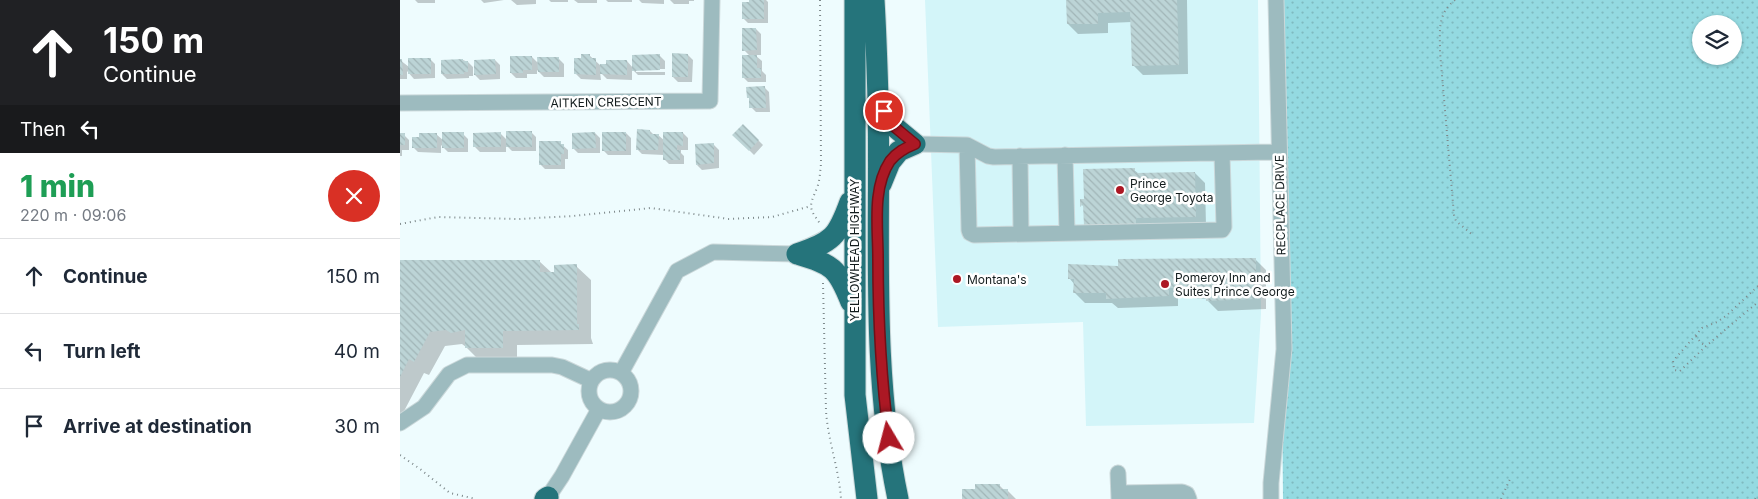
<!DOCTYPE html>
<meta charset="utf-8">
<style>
:root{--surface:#fff;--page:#f2f2f3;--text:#1f2937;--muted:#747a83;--line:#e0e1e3}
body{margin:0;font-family:Inter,sans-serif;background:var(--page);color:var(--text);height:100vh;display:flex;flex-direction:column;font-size:19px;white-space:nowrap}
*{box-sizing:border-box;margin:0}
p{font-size:16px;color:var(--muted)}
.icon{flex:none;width:28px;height:28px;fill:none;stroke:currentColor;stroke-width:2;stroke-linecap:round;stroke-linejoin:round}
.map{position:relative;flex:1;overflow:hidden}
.drawer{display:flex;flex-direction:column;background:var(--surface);width:400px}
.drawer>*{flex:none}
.hud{background:#202124;color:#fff;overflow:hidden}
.controls{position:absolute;left:1292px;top:15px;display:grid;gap:10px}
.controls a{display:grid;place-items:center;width:50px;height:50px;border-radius:50%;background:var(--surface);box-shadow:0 1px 4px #0004;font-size:25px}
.pin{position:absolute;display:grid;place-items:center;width:42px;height:42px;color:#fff;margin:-21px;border:2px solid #fff;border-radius:50%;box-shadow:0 1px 5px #0007}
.me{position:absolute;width:55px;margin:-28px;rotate:352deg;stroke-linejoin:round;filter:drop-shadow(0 0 4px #0008)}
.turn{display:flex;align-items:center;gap:18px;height:105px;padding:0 20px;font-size:22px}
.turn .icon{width:65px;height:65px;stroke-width:2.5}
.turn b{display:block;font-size:35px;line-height:42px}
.then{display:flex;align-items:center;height:48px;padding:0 20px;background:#0003;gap:10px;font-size:19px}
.round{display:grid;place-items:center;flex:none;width:52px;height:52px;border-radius:26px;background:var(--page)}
.summary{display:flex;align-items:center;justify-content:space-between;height:85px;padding:0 20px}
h1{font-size:30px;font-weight:800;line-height:38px;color:#1e9e55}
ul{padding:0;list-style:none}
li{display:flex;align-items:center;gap:15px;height:75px;padding:0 20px;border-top:1px solid var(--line)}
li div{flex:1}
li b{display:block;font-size:19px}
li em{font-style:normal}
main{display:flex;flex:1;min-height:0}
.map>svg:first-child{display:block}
.built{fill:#d3f5f9}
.grass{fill:url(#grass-dots);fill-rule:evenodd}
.shadow{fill:#0003}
.building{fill:url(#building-back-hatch)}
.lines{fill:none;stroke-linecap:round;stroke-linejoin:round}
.minor-casing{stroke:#cbd8da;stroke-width:17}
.highway-casing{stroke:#cbd8da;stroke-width:23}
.path{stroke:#7d888a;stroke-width:2;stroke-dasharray:1 4;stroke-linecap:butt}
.minor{stroke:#9dbbbf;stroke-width:15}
.highway{stroke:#25747b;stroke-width:21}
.route-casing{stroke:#701017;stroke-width:12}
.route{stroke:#ac1824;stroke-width:9}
.poi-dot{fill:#ac1824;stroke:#fff;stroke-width:2}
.labels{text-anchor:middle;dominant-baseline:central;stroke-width:5;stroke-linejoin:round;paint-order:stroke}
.street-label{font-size:12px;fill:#121b1c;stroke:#fff}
.poi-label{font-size:12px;fill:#121b1c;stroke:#fff;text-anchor:start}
</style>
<main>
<section class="drawer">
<div class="hud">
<div class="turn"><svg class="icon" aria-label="ahead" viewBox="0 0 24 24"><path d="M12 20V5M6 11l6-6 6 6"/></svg><div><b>150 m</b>Continue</div></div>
<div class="then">Then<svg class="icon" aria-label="left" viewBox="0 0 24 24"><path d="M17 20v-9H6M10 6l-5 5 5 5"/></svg></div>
</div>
<div class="summary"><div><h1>1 min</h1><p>220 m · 09:06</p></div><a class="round" style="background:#d93025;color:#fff"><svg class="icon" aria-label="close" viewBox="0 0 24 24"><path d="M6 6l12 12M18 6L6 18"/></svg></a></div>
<ul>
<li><svg class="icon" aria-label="ahead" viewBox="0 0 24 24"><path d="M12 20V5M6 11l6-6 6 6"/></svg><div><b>Continue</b></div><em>150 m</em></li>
<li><svg class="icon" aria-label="left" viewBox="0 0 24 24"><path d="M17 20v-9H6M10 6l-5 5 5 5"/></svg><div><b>Turn left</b></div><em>40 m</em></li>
<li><svg class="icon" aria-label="arrive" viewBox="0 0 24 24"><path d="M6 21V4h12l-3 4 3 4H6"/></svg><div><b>Arrive at destination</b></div><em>30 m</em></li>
</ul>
</section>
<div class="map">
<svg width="1358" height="499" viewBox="0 0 1358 499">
<defs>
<pattern id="grass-dots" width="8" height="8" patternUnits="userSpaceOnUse" patternTransform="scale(1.25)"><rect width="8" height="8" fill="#94dae1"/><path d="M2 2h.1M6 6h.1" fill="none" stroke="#7fbac0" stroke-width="1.8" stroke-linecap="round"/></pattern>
<pattern id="building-back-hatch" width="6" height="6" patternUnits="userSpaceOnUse" patternTransform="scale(1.25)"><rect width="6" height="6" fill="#bcd4d6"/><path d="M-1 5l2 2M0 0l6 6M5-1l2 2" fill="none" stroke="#a1b5b7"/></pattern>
</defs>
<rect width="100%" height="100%" fill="#eefcfe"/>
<!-- built -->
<path class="built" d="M525 0H858L861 314 854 423 686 426 683 322 538 327Z"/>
<!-- grass -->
<path class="grass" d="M879 0H1358V499H883ZM1301 24H1334V56H1301Z"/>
<!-- shadow -->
<path class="shadow" d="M15 0H35V3H18Z
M81 0H104L84 3Z
M111 0H136V4L117 5Z
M149 0H168V2H151Z
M174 0H197V3H178Z
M206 0H232V2H208Z
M239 0H264V4L242 3Z
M270 0H294V1H289V4H274Z
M350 0H366L368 2V23H348L343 18Z
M667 0H787L788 74 743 75 733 65 732 22 708 23V33L678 34 668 24Z
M356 29 361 34V55H355L362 61V71L366 75V82H348L343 77 350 56 344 50Z
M189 55 200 65 227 61 233 68 260 56 265 61V69H236V72H265V75H238L232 69V80L207 79 200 72 201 80 181 79 176 74 183 59Z
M288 55 293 60 292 82H278L273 77Z
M132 57 139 64 159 59 164 64V77H144L137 70V74H127V78H116L111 73Z
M30 59 35 64V78L14 79 7 71V79H0V60L9 67Z
M63 60 68 62 73 67V76H69V78L47 79 42 74Z
M95 60 100 65V79L80 80 75 75Z
M364 87 369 92 370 112H356L351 107Z
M343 125 363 145 354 155 334 135Z
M250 131 254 135H258L265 141 283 133 288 138V150H281V153L284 156V164H269L264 159V155L242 154 237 149Z
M131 132 136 137V151H112L106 145V152H80L75 147 100 133 107 140Z
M195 133 200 138V153H178L173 148Z
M226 133 231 138V155H208L203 150Z
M36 134 44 141 63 134 68 139V152H48L41 145V153L18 152 13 147Z
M0 135H4L9 140V150H2V156H0Z
M160 143 168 150V159H165V169H145L140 164Z
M314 145 319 150V168L302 170 297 165Z
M734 170 739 174 795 173 805 183 806 226 746 228 685 208 681 204 685 200Z
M855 259 866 270V309L818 311 808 301 807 299 778 297V306L718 308 712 303H685L675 293V285L670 279 720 268Z
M0 261H139L152 273 176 266 191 280V338L193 344 117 345V362H81L66 347 62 344 45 346 29 375 24 373 2 415 0 426Z
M600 486 604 490H607L616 499H564L576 490Z"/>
<!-- building -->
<path class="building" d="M349 0H364V19H342V2H349Z
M666 0H777L779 65 732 66 730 12 698 13V24H667Z
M342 28H356L357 50 342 51Z
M272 53 288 54V77H272Z
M181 54H190V58H196V75L174 74V58H181Z
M260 54V70L232 71V55Z
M342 55H357V68H361V78H342Z
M110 56H132V70H123V73H110Z
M137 57H159V72H138Z
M8 58H31V74H8Z
M0 59H2L3 75H0Z
M63 59V61H68V72H64V74H41V60Z
M95 59 96 74 74 75V60Z
M206 60H227V75L200 74V64H206Z
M365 86 366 108H349V98H347L346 87Z
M343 124 359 140 349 151 332 135Z
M237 129 250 130V134H259L258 150H236Z
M106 131H132V147H106Z
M42 132H64V148H42Z
M101 132V147H73V133Z
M195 132 196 148 172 149V133Z
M202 132H226V151H202Z
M263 132H283V146L277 145V150H280V160H263Z
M0 133H5V145H0Z
M19 133H37V148H12V137H19Z
M139 141H161V144H164V154H161V165H139Z
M314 143V163L296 165 295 144Z
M735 168V173L795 172 796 217 736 218V225L684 226 683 204 680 207V199H684L683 169Z
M856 258V299L806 301V289L769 288V296L706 299V293H673L674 279H668V264L718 266V259Z
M0 260H140V272H154V265L177 264V324H179V330L103 331V348H65V330L51 333 46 330 30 332 14 362 9 359 0 377Z
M575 484H600V489H608V499H562V489H575Z"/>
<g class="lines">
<defs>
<path id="minor" d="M0 103 310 101 312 0
M515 144 567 145 588 156 594 157 879 152
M567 145 569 230 570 233 574 235 822 230 824 227 822 153
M665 155 667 233
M620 156 621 234
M189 391a21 21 0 1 1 42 0a21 21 0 1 1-42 0Z
M221 373 277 271 313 252 397 254
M0 423 24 407 49 374 67 365H152L162 367 190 380
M718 473 719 499
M719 493 782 492 787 494 789 499
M148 497 162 476 199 409
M871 499V483L884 349 876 0"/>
<path id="highway" d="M455 0V395L467 499
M474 0C476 33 477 66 478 98 481 232 470 367 498 499
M479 101 491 124 515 144
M481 184 490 162 499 151 515 144
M397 254C433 241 437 238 450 202
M397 254C433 265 437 267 451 302
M145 499 148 497"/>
</defs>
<!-- minor casing -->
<use href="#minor" class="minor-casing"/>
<!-- highway casing -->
<use href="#highway" class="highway-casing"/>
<!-- path -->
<path class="path" d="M420 0 421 164C420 172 420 180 417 188 409 207 408 207 421 225
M1055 0C1037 14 1040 31 1040 52L1054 215 1056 221 1074 236
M0 224 38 217 119 219 173 216 251 208 329 219 372 217 411 206
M423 283 426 411C428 441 439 469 441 499
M1358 286 1326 316 1317 322 1302 328 1273 361 1274 370 1280 371 1306 346 1358 302
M1296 336 1301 343 1306 346
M0 455 20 469 50 493 76 499
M1101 499 1110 479
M1355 499 1358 495"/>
<!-- minor -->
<use href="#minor" class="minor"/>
<!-- highway -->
<use href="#highway" class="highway"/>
</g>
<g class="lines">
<defs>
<path id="route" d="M484 111 491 124 515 144C505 148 497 152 490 161 472 188 478 227 478 258 478 319 481 378 489 438"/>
</defs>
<!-- route casing -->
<use href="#route" class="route-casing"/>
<!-- route -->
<use href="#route" class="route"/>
</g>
<!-- markers -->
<g class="poi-dot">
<circle cx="720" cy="190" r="5"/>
<circle cx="557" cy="279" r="5"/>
<circle cx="765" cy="284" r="5"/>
</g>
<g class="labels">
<!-- street labels -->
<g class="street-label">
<text transform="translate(206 102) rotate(-1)">AITKEN CRESCENT</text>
<text transform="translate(880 205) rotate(-91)">RECPLACE DRIVE</text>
<text transform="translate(454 250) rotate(-90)">YELLOWHEAD HIGHWAY</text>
</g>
<!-- poi labels -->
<g class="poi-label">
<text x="730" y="183">Prince<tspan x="730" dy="14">George Toyota</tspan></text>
<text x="775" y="277">Pomeroy Inn and<tspan x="775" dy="14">Suites Prince George</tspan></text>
<text x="567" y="279">Montana's</text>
</g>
</g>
</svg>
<div class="controls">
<a><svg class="icon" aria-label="layers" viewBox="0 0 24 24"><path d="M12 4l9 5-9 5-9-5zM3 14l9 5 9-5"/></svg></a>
</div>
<div class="pin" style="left:484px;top:111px;background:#d93025"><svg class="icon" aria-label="arrive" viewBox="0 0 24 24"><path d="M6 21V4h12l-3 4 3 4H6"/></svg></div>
<svg class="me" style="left:489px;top:438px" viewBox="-20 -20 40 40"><circle r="19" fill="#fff"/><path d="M0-13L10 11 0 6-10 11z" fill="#ac1824"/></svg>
</div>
</main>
